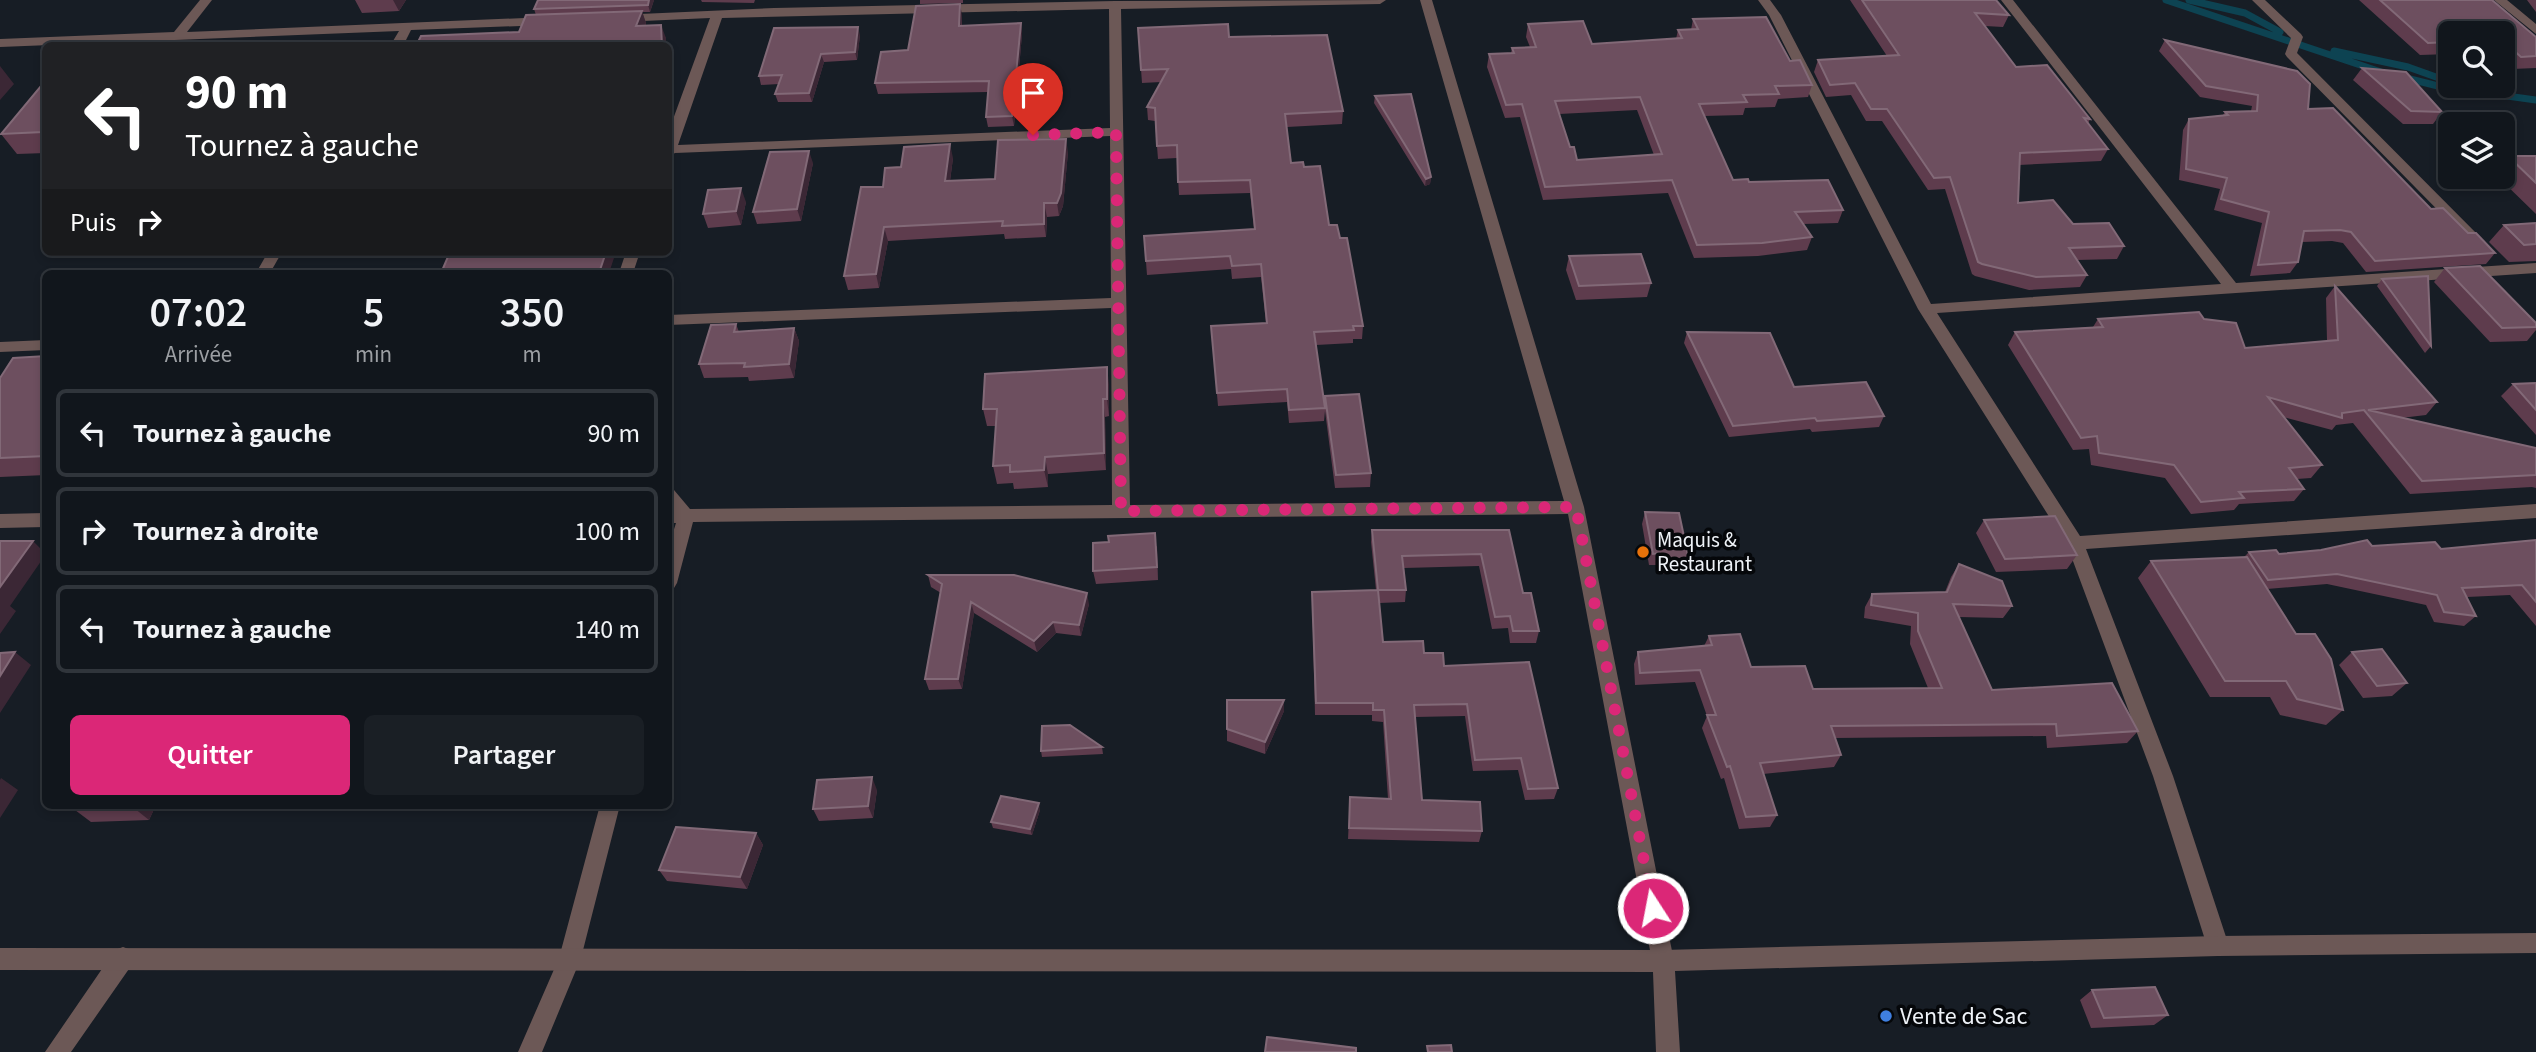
<!DOCTYPE html>
<html lang="fr">
<meta charset="utf-8">
<style>
:root{--surface:#11161c;--page:#1a1f25;--text:#f1f3f6;--muted:#9c9fa3;--line:#30353b;--accent:#db2777}
body{margin:0;font-family:"Source Sans 3",sans-serif;background:var(--page);color:var(--text);height:100vh;display:flex;flex-direction:column;font-size:26px;white-space:nowrap}
*{box-sizing:border-box;margin:0}
p{font-size:23px;color:var(--muted)}
.icon{flex:none;width:38px;height:38px;fill:none;stroke:currentColor;stroke-width:2;stroke-linecap:round;stroke-linejoin:round}
.map{position:relative;flex:1;overflow:hidden}
.drawer{position:absolute;left:42px;top:270px;width:630px;height:539px;display:flex;flex-direction:column;background:var(--surface);border-radius:10px;box-shadow:0 4px 10px #0003,0 0 0 2px var(--line)}
.drawer>*{flex:none}
.hud{position:absolute;left:42px;top:42px;width:630px;height:214px;border-radius:10px;box-shadow:0 4px 10px #0003,0 0 0 2px var(--line);background:#202124;color:#fff;overflow:hidden}
.controls{position:absolute;left:2438px;top:21px;display:grid;gap:14px}
.controls a{display:grid;place-items:center;width:77px;height:77px;border-radius:10px;background:var(--surface);box-shadow:0 4px 10px #0003,0 0 0 2px var(--line);font-size:35px}
.pin{position:absolute;display:grid;place-items:center;width:60px;height:60px;color:#fff;margin:-72px -30px;border-radius:50% 50% 50% 0;rotate:-45deg;box-shadow:0 0 7px #0007}
.pin .icon{rotate:45deg}
.me{position:absolute;width:77px;margin:-38px;rotate:349deg;stroke-linejoin:round;filter:drop-shadow(0 0 5px #0008)}
.turn{display:flex;align-items:center;gap:24px;height:147px;padding:0 28px;font-size:32px}
.turn .icon{width:91px;height:91px;stroke-width:2.5}
.turn b{display:block;font-size:49px;line-height:60px}
.then{display:flex;align-items:center;height:66px;padding:0 28px;background:#0003;gap:14px;font-size:26px}
.eta{display:flex;justify-content:space-evenly;align-items:center;height:119px;text-align:center}
.eta b{font-size:42px;font-weight:600;line-height:49px}
.action{display:flex;gap:14px;margin-top:auto;padding:14px 28px}
.action a{flex:1;height:80px;border-radius:10px;background:var(--accent);color:#fff;font-size:28px;font-weight:600;line-height:80px;text-align:center}
.action a+a{background:var(--page);color:var(--text)}
ul{padding:0;list-style:none}
li{display:flex;align-items:center;gap:21px;height:88px;margin:0 14px 10px;padding:0 14px;border:4px solid var(--line);border-radius:10px}
li div{flex:1}
li b{display:block;font-size:26px}
li em{font-style:normal}
.map>svg:first-child{display:block}
.lines{fill:none;stroke-linecap:round;stroke-linejoin:round}
.stream{stroke:#0d4352;stroke-width:7}
.minor{fill:#6c5856;fill-rule:evenodd}
.tertiary{fill:#6c5856;fill-rule:evenodd}
.wall{fill:#5e3c4d;fill-rule:evenodd}
.shaded-wall{fill:#3b2735}
.building{fill:#6d4f5f;stroke:#826977;stroke-width:2;fill-rule:evenodd}
.route{stroke:#db2777;stroke-width:12;stroke-dasharray:0 21.6}
.food-dot{fill:#e8710a;stroke:#05070a;stroke-width:2.5}
.shop-dot{fill:#3f7fe0;stroke:#05070a;stroke-width:2.5}
.labels{text-anchor:middle;dominant-baseline:central;stroke-width:7;stroke-linejoin:round;paint-order:stroke}
.poi-label{font-size:21px;fill:#eef2f7;stroke:#05070a;text-anchor:start}
.near-poi-label{font-size:24px;fill:#eef2f7;stroke:#05070a;text-anchor:start}
</style>
<div class="map">
<svg width="2536" height="1052" viewBox="0 0 2536 1052">
<rect width="100%" height="100%" fill="#171d25"/>
<g class="lines">
<!-- stream -->
<path class="stream" d="M2166 0 2384 73
M2189 0 2245 13 2280 32
M2334 51 2408 67 2450 82
M2402 77 2442 87 2536 100"/>
<!-- minor -->
<path class="minor" d="M200 0H212L187 32 547 17 553 21 547 25 411 30 403 46H390L399 31 0 47V39L174 32Z
M1386 0 1380 4 1121 9 1130 505 1564 501 1420 0H1432L1584 507 1674 961 1671 969 1663 972 1655 969 1652 961 1568 514 693 522 677 583 674 588 668 590V548L676 523H668V489L674 490 690 509 1112 505 1111 308 668 325V315L1111 298 1110 136 675 153 668 157V133L710 18 621 22 615 18 617 15 774 8 1115 1ZM1109 9 1110 128 678 145 722 18Z
M1758 0H1770L1781 15 1931 304 2221 284 2001 0H2013L2236 283 2536 263V273L1937 313 2080 536 2536 504V518L2086 549 2173 776 2229 946 2226 953 2218 956 2210 953 2207 946 2153 776 2067 545 1918 309 1769 15Z
M2252 0H2265L2301 34 2303 37 2297 53 2489 246 2491 249 2489 252H2479L2287 57 2285 54 2291 38Z
M2494 0H2507L2536 24V34Z
M268 252H282L270 273H256Z
M626 252H640L633 273H619Z
M46 340V350L0 352V342Z
M46 513V527L0 528V514Z
M600 805H620L581 958 542 1052H518L559 958Z
M123 947 131 950 134 958 131 966 71 1052H45L115 950Z"/>
<!-- tertiary -->
<path class="tertiary" d="M2536 933V953L2218 956 1675 971 1680 1052H1656L1653 972 0 970V948L1663 950 2218 936Z"/>
</g>
<!-- wall -->
<path class="wall" d="M355 0H406L399 11 362 13Z
M654 0 650 12H642L646 23 645 26 666 38 519 32 536 15 534 9Z
M701 0H755L754 3 702 2Z
M920 0H963V3L920 4Z
M1850 0H1996L2009 15 2003 27 1985 26 2016 67 2090 119 2088 124 2108 149 2101 161 2019 165 2018 203 2073 224 2124 246 2117 259 2077 260 2087 275 2080 287 2029 290 1975 276 1972 274 1945 189 1928 190 1882 121H1866L1851 95 1826 97 1814 72 1818 60 1887 56Z
M2359 0H2492L2536 37V68L2512 69 2502 61V33H2450V54L2420 55Z
M2527 0H2536V12Z
M962 15V26L1021 23 1022 34 1014 126 988 127 986 117 988 92 878 94 875 83 908 50Z
M1693 19 1790 61 1812 85 1808 97 1778 99 1775 107 1745 108 1743 115 1704 116 1733 180 1749 182 1843 210 1838 223 1803 224 1812 237 1807 250 1758 256 1694 258 1668 193 1543 200 1520 117 1505 118 1487 67 1489 54 1511 53 1512 48 1530 47 1526 37 1528 24 1592 44 1676 39 1678 30H1691ZM1637 110 1654 155 1577 160 1570 147 1559 114Z
M1138 28 1229 37 1343 111 1342 124 1287 127 1291 163 1304 167 1329 225 1340 238 1363 326 1362 339H1353V343L1316 345 1325 407V396L1371 473 1370 487 1335 488 1325 411 1324 421 1289 423 1287 402 1218 406 1211 326 1266 323 1261 277 1232 279 1231 269 1147 275 1144 236 1254 229 1250 193 1179 195 1177 158 1158 159 1155 121 1148 120 1147 107 1161 82 1142 83Z
M860 35 857 60 824 62 812 102H778L775 94 779 84 761 85 759 76Z
M2165 40 2308 109 2431 209 2495 253 2486 264 2366 272 2343 243 2332 241 2302 242 2298 262 2290 273 2250 276 2262 223 2214 210 2220 189 2179 180 2183 130 2189 119 2223 115 2225 112 2251 111 2252 106 2200 97 2159 51Z
M2362 68 2442 112 2433 124H2403L2353 80Z
M46 80V153L17 154 1 134Z
M1375 96 1431 177 1430 184 1425 186 1374 103Z
M1068 152 1063 206 1059 216 1047 217 1046 237 1005 239 1004 234 888 241 879 288 848 290 844 276 883 187 901 167 953 158 950 181 995 179Z
M2508 156H2536V214L2498 177H2502V163Z
M813 163 801 221 757 224 753 212Z
M746 202 741 225 708 228 703 214Z
M2536 223V261L2509 262 2489 242 2504 225Z
M1569 256 1651 283 1647 297 1576 300 1566 270Z
M2445 268 2536 323V330L2527 341 2490 342 2434 282Z
M2382 279 2431 346 2425 353 2377 286Z
M2335 286 2437 402 2426 415 2401 418 2536 448V488L2532 487 2410 494 2353 423 2336 425 2332 430 2283 417 2322 465 2311 478 2297 479 2304 489 2294 501 2239 504 2234 510 2191 514 2165 478 2091 465 2089 449 2073 450 2008 345 2015 332 2093 327 2098 319H2204L2245 348 2327 341 2326 298Z
M736 324 739 332 794 328 799 341 794 378 749 381 748 377 704 378 699 364Z
M1687 332 1794 387 1884 416 1879 427 1812 432 1810 429 1729 437 1684 343Z
M46 356V475L0 477V378Z
M2536 383V435L2501 396 2513 384Z
M1109 384V416L1105 417 1106 470 1048 474V487L1014 489 1013 483 997 484 993 466 996 426H987L983 409Z
M1645 512 1689 560 1685 572 1658 574 1656 565H1649L1642 524Z
M1984 520 2077 555 2067 569 1996 572 1976 533Z
M1372 530H1509L1523 593 1539 631 1536 643H1510L1508 628 1492 629 1479 566 1404 568 1406 590 1405 602 1379 603 1383 642 1424 653 1444 666 1558 788 1554 799 1525 800 1518 770 1473 771 1465 716 1415 717 1422 800 1482 831 1479 842 1348 839 1350 797 1388 799 1383 722 1372 721V715H1315L1312 592 1376 590 1371 542Z
M2536 540V626L2510 595 2467 597 2476 616 2464 626 2434 622 2426 605 2327 584 2267 589 2343 710 2326 725 2280 715 2270 697H2210L2138 578 2151 561 2244 557 2249 552 2279 554 2372 546 2441 549Z
M1157 546 1158 580 1096 584 1093 571Z
M1959 564 2012 606 2003 618 1959 617 1992 690 2138 731 2127 743 2047 748 2046 736 1835 738 1841 755 1834 767 1763 774 1777 815 1770 827 1739 829 1724 778 1721 779 1702 728 1707 716 1695 682 1635 685 1634 664 1638 652 1704 646 1709 636 1751 667 1813 689 1928 688 1910 644 1911 626 1864 618 1865 607 1872 594 1945 592 1951 577Z
M928 575 1089 604 1081 636 1056 633 1037 652 974 613 962 689 929 690 925 679 941 593 931 587Z
M2352 652 2407 683 2392 696 2363 698 2339 665Z
M1284 700V711L1265 754 1227 741V729Z
M1102 747 1103 754 1042 757 1041 751Z
M877 790 873 818 819 821 813 809Z
M156 805 149 820 91 822 75 810Z
M1040 810 1032 835 993 828 991 822Z
M756 833 763 845 747 889 667 881 659 870Z
M2092 990 2168 1015 2154 1025 2091 1028 2080 1000Z"/>
<!-- shaded-wall -->
<path class="shaded-wall" d="M393 0H406L399 11Z
M649 0H654L650 12 648 5Z
M960 4 962 15 961 36 959 26Z
M642 11 646 23 641 39 636 26Z
M1021 23 1022 34 1014 126 1012 116Z
M661 25 666 38V46H662Z
M858 27 860 35 857 60 855 52Z
M821 54 824 62 812 102 809 93Z
M0 66 14 84 0 100Z
M1066 139 1068 152 1063 206 1059 216 1057 203Z
M950 144 953 158 948 195 945 181Z
M809 151 813 163 801 221 797 209Z
M1431 177 1430 184 1425 186 1426 179Z
M741 188 746 202 741 225 736 211Z
M1044 203 1047 217 1046 237 1044 224Z
M884 227 888 241 879 288 876 274Z
M606 252H616L609 273H599Z
M794 328 799 341 794 378 789 364Z
M1107 367 1109 384V416L1107 399Z
M1103 399 1105 417 1106 470 1104 453Z
M1045 457 1048 474V487L1044 470Z
M33 541 46 554 10 606 16 611 0 634V587Z
M1087 593 1089 604 1081 636 1079 625Z
M971 602 974 613 962 689 958 679Z
M1053 622 1056 633 1037 652 1034 641Z
M15 652 31 665 0 713V676Z
M1284 700V711L1265 754V742Z
M872 777 877 790 873 818 868 806Z
M1 778 18 790 0 818V780Z
M1039 803 1040 810 1032 835 1030 829Z
M135 805H156L149 820 134 808Z
M756 833 763 845 747 889 740 877Z"/>
<!-- building -->
<path class="building" d="M538 0H649L648 5 534 9Z
M1862 0H1996L2009 15 1975 13 2016 67 2047 65 2090 119 2084 118 2108 149 2020 153 2018 203 2053 200 2073 224 2109 223 2124 246 2069 248 2087 275 2036 277 1982 264 1978 262 1950 177 1934 178 1887 109H1871L1855 83 1830 85 1818 60 1899 55Z
M2380 0H2492L2536 37V56L2521 57 2508 45 2502 46V33H2450V42L2428 43Z
M960 4 959 26 1021 23 1012 116 986 117 989 81 875 83 881 52 908 50 916 6Z
M642 11 636 26 661 25 662 46H416L421 36 519 32 526 15Z
M1766 17 1790 61 1800 60 1812 85 1775 86 1779 94 1743 95 1747 102 1699 104 1733 180 1748 179 1749 182 1828 180 1843 210 1795 212 1812 237 1762 243 1697 245 1672 180 1545 187 1522 104 1506 105 1489 54 1514 53 1512 48 1536 47 1528 24 1583 21 1592 44 1682 38 1678 30 1698 29 1693 19ZM1640 97 1662 154 1577 160 1574 147H1570L1555 101Z
M1228 24 1229 37 1327 35 1343 111 1285 114 1291 163 1303 162 1304 167 1320 166 1329 225H1337L1340 238H1347L1363 326H1353L1354 330 1314 332 1325 408 1289 410 1287 389 1217 393 1211 326 1267 323 1261 264 1232 266 1230 256 1146 261 1144 236 1255 229 1250 180 1178 182 1177 145 1157 146 1155 108 1147 107 1168 69 1141 70 1138 28Z
M858 27 855 52 821 54 809 93 775 94 782 75 759 76 774 28Z
M2165 40 2297 71 2310 84 2308 109 2333 108 2431 209 2443 208 2468 233H2476L2495 253 2375 261 2351 232 2340 230 2304 231 2298 262 2258 265 2269 212 2221 199 2227 178 2186 169 2189 119 2228 115 2225 112 2257 111 2258 95 2206 86Z
M2362 68 2406 72 2442 112 2411 111Z
M46 80V129L43 132 1 134Z
M1411 94 1431 177 1426 179 1375 96Z
M1066 139 1061 193 1057 203H1044V224L1002 226 1003 221 884 227 876 274 844 276 861 187H883L885 168 901 167 904 147 950 144 945 181 995 179 998 140Z
M809 151 797 209 753 212 770 152Z
M2508 156H2536V183Z
M741 188 736 211 703 214 708 190Z
M2536 223V244L2524 245 2504 225Z
M450 252H606L599 273H441Z
M1641 254 1651 283 1579 286 1569 256Z
M2480 266 2536 323V327L2502 328 2445 268Z
M2428 276 2431 346 2382 279Z
M2335 286 2437 402 2368 410 2536 448V475L2422 481 2364 410 2342 413V418L2268 397 2322 465 2289 468 2304 489 2239 492 2244 498 2201 502 2174 465 2099 453 2097 436 2081 438 2015 332 2103 327 2098 319 2199 312 2204 319 2236 323 2245 348 2338 340Z
M736 324 734 332 794 328 789 364 744 367 745 363 699 364 711 325Z
M1687 332 1770 333 1794 387 1866 382 1884 416 1817 421 1815 418 1733 426Z
M46 356V456L0 458V378L13 358Z
M1107 367V399H1103L1104 453 1045 457 1044 470 1010 472V465L993 466 997 409H983L985 374Z
M2536 383V410L2513 384Z
M1359 394 1371 473 1336 475 1325 396Z
M1645 512 1679 513 1689 560 1662 562 1660 553 1653 554Z
M2055 516 2077 555 2005 559 1984 520Z
M1372 530H1509L1523 593H1531L1539 631H1513L1510 616 1495 617 1481 554 1402 556 1406 590H1378Z
M1155 533 1157 567 1093 571V543L1109 542 1108 536Z
M2367 540 2372 546 2435 542 2441 549 2536 540V602L2522 585 2462 588 2476 616 2444 612 2437 595 2337 574 2268 580 2249 552 2276 550 2279 554 2321 550Z
M0 541H33L0 587Z
M2247 557 2296 634H2315L2331 659 2343 710 2297 699 2286 681H2225L2151 561Z
M1959 564 2002 581 2012 606 1953 604 1992 690 2112 683 2138 731 2057 736 2056 724 1831 726 1841 755 1760 763 1777 815 1746 817 1730 766 1727 767 1707 715H1716L1700 670 1640 673 1638 652 1712 645 1709 636 1740 634 1751 667 1805 666 1813 689 1942 688 1918 631V613L1871 605 1872 594 1947 592Z
M928 575H1014L1087 593 1079 625 1053 622 1034 641 971 602 958 679H925L942 584Z
M1378 590 1383 642 1423 641 1424 653H1443L1444 666 1529 662 1558 788 1528 789 1521 758 1475 760 1467 704 1414 705 1422 800 1480 802 1482 831 1349 828 1350 797 1391 799 1384 710H1373V703H1316L1312 592Z
M2382 649 2407 683 2377 686 2352 652Z
M15 652 0 676V653Z
M1227 700H1284L1265 742 1227 729Z
M1070 725 1102 747 1041 751 1042 726Z
M872 777 868 806 813 809 817 780Z
M1001 796 1039 803 1030 829 991 822Z
M78 805H135L134 808 75 810Z
M676 827 756 833 740 877 659 870Z
M2155 987 2168 1015 2104 1018 2092 990Z
M1267 1037 1356 1048V1052H1265Z
M1451 1045 1452 1052H1428L1427 1046Z"/>
<g class="lines">
<!-- route -->
<path class="route" d="M1033 135 1116 132 1121 511 1576 507 1653 908"/>
</g>
<!-- markers -->
<circle class="food-dot" cx="1643" cy="552" r="7"/>
<circle class="shop-dot" cx="1886" cy="1016" r="7"/>
<g class="labels">
<!-- poi labels -->
<g class="poi-label">
<text x="1657" y="540">Maquis &amp;<tspan x="1657" dy="24">Restaurant</tspan></text>
</g>
<!-- near-poi labels -->
<g class="near-poi-label">
<text x="1900" y="1016">Vente de Sac</text>
</g>
</g>
</svg>
<div class="controls">
<a><svg class="icon" aria-label="search" viewBox="0 0 24 24"><circle cx="10" cy="10" r="6"/><path d="M15 15l6 6"/></svg></a>
<a><svg class="icon" aria-label="layers" viewBox="0 0 24 24"><path d="M12 4l9 5-9 5-9-5zM3 14l9 5 9-5"/></svg></a>
</div>
<div class="pin" style="left:1033px;top:135px;background:#d93025"><svg class="icon" aria-label="arrive" viewBox="0 0 24 24"><path d="M6 21V4h12l-3 4 3 4H6"/></svg></div>
<svg class="me" style="left:1653px;top:908px" viewBox="-20 -20 40 40"><circle r="17" fill="#db2777" stroke="#fff" stroke-width="3"/><path d="M0-11L8 9 0 5-8 9z" fill="#fff"/></svg>
<div class="hud">
<div class="turn"><svg class="icon" aria-label="left" viewBox="0 0 24 24"><path d="M17 20v-9H6M10 6l-5 5 5 5"/></svg><div><b>90 m</b>Tournez à gauche</div></div>
<div class="then">Puis<svg class="icon" aria-label="right" viewBox="0 0 24 24"><path d="M7 20v-9h11M14 6l5 5-5 5"/></svg></div>
</div>
<section class="drawer">
<div class="eta">
<div><b>07:02</b><p>Arrivée</p></div>
<div><b>5</b><p>min</p></div>
<div><b>350</b><p>m</p></div>
</div>
<ul>
<li><svg class="icon" aria-label="left" viewBox="0 0 24 24"><path d="M17 20v-9H6M10 6l-5 5 5 5"/></svg><div><b>Tournez à gauche</b></div><em>90 m</em></li>
<li><svg class="icon" aria-label="right" viewBox="0 0 24 24"><path d="M7 20v-9h11M14 6l5 5-5 5"/></svg><div><b>Tournez à droite</b></div><em>100 m</em></li>
<li><svg class="icon" aria-label="left" viewBox="0 0 24 24"><path d="M17 20v-9H6M10 6l-5 5 5 5"/></svg><div><b>Tournez à gauche</b></div><em>140 m</em></li>
</ul>
<div class="action"><a>Quitter</a><a>Partager</a></div>
</section>
</div>
